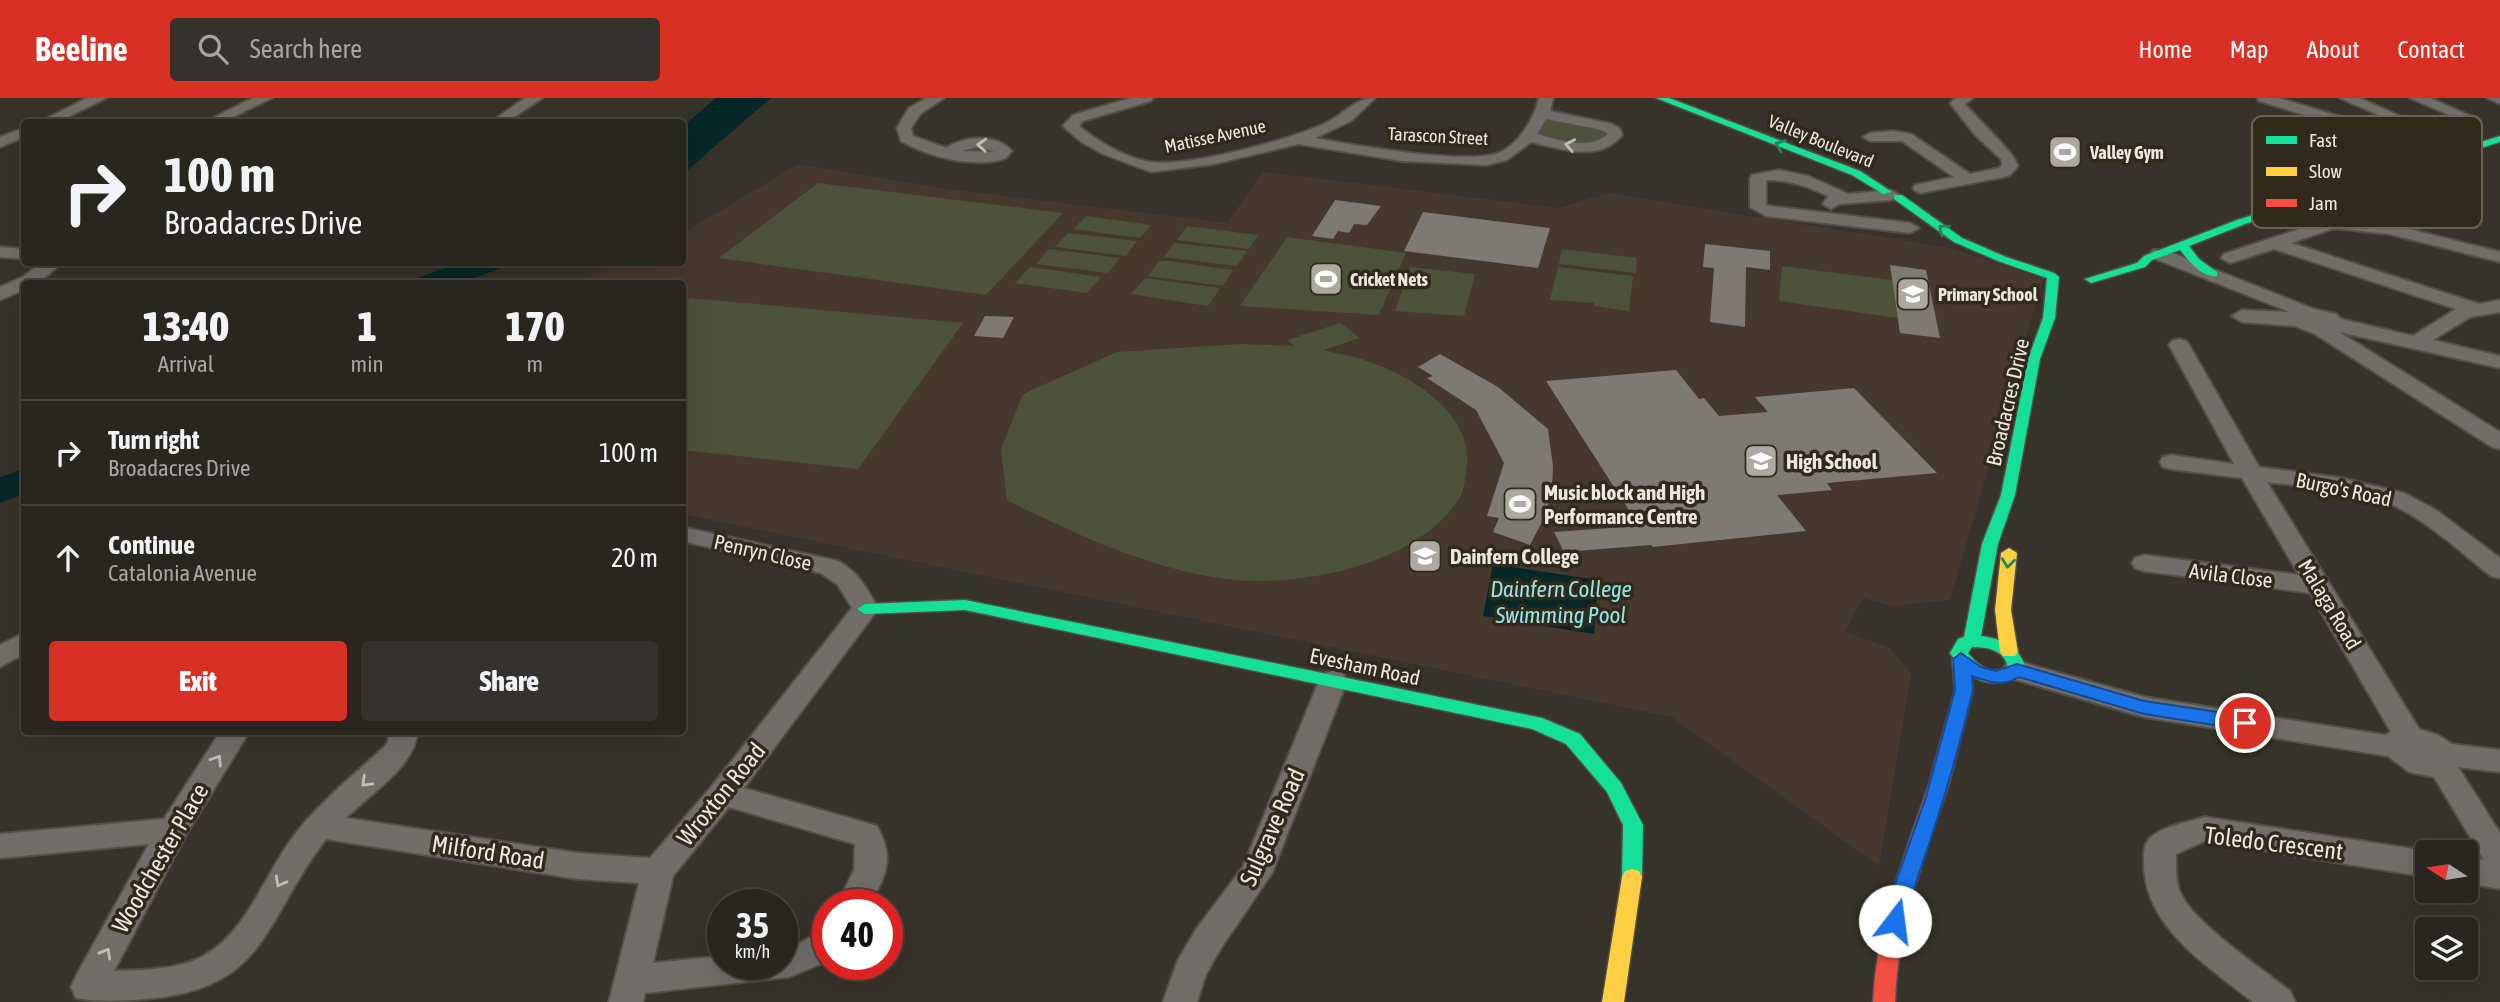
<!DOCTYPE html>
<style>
:root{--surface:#292620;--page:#35322d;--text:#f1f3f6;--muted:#a5a5a5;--line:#45433e;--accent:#d93025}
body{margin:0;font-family:"Asap Condensed",sans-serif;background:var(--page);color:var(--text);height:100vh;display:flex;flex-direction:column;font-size:26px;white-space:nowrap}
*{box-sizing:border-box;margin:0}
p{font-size:23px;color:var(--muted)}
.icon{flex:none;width:38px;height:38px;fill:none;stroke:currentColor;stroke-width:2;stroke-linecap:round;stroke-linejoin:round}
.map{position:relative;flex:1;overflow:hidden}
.drawer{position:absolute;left:21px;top:182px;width:665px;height:455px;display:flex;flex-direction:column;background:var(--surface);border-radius:7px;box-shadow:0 7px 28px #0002,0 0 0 2px var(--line)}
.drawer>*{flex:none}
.banner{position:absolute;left:21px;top:21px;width:665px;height:147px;border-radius:7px;box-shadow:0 7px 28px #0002,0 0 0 2px var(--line);background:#292620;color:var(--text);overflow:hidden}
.needle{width:46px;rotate:282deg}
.fabs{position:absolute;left:2415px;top:742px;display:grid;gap:14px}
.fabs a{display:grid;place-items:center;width:63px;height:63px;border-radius:7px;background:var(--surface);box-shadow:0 7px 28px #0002,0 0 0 2px var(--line);font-size:35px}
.speed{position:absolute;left:707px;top:791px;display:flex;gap:14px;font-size:35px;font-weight:700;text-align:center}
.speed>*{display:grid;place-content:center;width:91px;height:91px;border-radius:50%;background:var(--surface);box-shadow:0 7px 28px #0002,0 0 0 2px var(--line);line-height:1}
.speed small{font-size:18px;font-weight:400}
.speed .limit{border:10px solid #d22;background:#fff;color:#111}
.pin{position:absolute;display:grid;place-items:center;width:60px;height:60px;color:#fff;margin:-30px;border:4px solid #fff;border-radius:50%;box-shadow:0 2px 7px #0007}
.me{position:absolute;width:77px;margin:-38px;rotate:15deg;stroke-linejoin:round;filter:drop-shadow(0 0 5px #0008)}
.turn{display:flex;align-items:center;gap:24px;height:147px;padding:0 28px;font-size:32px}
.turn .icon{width:91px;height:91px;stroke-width:2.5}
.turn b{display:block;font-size:49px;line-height:60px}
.eta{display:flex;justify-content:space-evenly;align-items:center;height:119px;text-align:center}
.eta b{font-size:42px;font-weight:800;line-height:49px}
.primary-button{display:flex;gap:14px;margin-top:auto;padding:14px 28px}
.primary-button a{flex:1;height:80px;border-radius:7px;background:var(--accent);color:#fff;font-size:28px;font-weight:800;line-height:80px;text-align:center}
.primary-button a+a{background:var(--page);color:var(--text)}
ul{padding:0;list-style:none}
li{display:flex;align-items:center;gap:21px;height:105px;padding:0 28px;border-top:2px solid var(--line)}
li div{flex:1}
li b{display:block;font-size:26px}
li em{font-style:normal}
header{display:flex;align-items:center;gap:42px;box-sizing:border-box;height:98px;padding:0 35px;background:var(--accent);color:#fff}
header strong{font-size:33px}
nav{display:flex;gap:38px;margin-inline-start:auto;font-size:24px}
.search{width:490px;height:63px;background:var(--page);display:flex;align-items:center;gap:18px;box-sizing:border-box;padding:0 24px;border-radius:7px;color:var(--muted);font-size:26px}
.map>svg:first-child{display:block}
.education{fill:#47382d}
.green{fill:#4d533a}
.water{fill:#052728}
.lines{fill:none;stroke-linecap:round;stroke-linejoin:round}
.river{fill:#052728;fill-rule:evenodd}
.building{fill:#7d7a72}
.street-casing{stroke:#534f48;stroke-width:4}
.fast-casing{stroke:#534f48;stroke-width:3}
.slow-casing{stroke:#534f48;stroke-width:3}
.jam-casing{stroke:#534f48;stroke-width:3}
.street{fill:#716e6a;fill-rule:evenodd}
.fast{fill:#16e098;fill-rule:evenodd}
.slow{fill:#ffcf43;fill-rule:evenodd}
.jam{fill:#f24e42;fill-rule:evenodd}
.oneway{stroke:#c2bdb5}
.oneway2{stroke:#24855a}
.route{fill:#1a73e8;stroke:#114b97;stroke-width:2}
.labels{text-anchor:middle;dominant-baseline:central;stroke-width:7;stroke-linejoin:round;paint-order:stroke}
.far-street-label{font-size:18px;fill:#ede8de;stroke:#312a1b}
.far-poi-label{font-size:18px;font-weight:bold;fill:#ede8de;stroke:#312a1b;text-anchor:start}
.street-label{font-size:21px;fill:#ede8de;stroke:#312a1b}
.poi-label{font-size:21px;font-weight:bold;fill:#ede8de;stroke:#312a1b;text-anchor:start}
.water-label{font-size:23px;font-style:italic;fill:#90e6ea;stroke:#312a1b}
.near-street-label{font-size:24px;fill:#ede8de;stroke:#312a1b}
.key{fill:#312a1b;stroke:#696356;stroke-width:2}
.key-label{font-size:19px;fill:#ede8de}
</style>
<header>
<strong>Beeline</strong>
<div class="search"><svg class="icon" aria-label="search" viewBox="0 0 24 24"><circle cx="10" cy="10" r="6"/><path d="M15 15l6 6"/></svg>Search here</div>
<nav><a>Home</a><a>Map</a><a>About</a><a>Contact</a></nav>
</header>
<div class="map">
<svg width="2500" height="904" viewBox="0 0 2500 904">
<rect width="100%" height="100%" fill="#37332a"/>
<!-- education -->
<path class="education" d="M799 66 940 90 1227 125 1263 74 1559 110 1608 95 1950 150 2043 181 1950 502 1891 508 1863 500 1845 534 1890 550 1911 575 1879 768 1672 619 683 416 682 186H567L632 165 682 164 683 135Z"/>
<!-- green -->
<path class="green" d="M1550 19 1615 34 1599 47 1534 35Z
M818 85 1063 115 986 197 719 160Z
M1086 118 1151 127 1140 140 1073 131Z
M1187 128 1258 137 1249 151 1177 142Z
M1068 135 1137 143 1126 158 1055 149Z
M1287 139 1406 155 1379 217 1240 208Z
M1174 145 1247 153 1237 168 1164 159Z
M1049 151 1120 160 1108 175 1036 166Z
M1562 151 1637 160 1636 175 1559 166Z
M1159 163H1169L1233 172 1223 188 1148 178Z
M1782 168 1892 182 1898 220 1779 203Z
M1030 169 1101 179 1087 195 1015 185Z
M1410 169 1475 176 1464 218 1395 213Z
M1558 169 1633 178 1629 213 1594 208V205L1550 202Z
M1145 180 1220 190 1208 208 1131 196Z
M690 200 963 225 858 371 683 352 682 207Z
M1340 225 1360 240 1323 252C1337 256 1351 257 1364 262 1411 277 1477 317 1466 373 1465 381 1464 392 1460 399 1420 465 1308 488 1236 482 1156 474 1079 438 1007 402L1001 351 1023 296 1117 254 1240 246 1295 248 1288 242Z"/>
<!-- water -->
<path class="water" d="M716 0H771L683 76V28Z
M1493 466 1598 482 1594 536 1483 518Z"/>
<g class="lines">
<!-- river -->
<path class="river" d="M461 164H505L501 170 458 186H413L417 180Z
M24 371V396L0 405V379Z"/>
</g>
<!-- building -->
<path class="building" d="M1335 102 1381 108 1367 127 1354 126 1349 135 1338 133 1333 141 1312 138Z
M1423 114 1550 130 1538 170 1404 153Z
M1705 146 1770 153V172L1746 169 1745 229 1710 224 1714 170 1703 169Z
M1890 167 1926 172 1940 240 1900 235Z
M985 218 1014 219 1003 240 974 238Z
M1440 256 1498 289 1548 331 1553 368 1552 394 1545 418 1530 447 1493 434 1499 420 1487 418 1504 365 1476 312 1427 280 1433 278 1418 269Z
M1676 272 1699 301 1704 300 1719 318 1768 314 1755 299 1854 290 1937 375 1827 385 1832 392 1777 397 1806 433 1653 449 1651 447 1564 454 1554 434 1639 428 1546 283Z"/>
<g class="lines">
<defs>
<path id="street" d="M87 0H106L58 24H40Z
M253 0H272L223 24H205Z
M525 0H542L507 24H491Z
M927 0H944L920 16 911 30 913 38 946 50C965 38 995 35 1012 53L1006 60 1001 62C969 69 929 59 901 43L897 30 909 10ZM977 49 995 54 962 53Z
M1131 0H1153L1151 3 1083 23 1079 28C1097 43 1127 61 1151 64 1189 69 1288 42 1324 26 1344 17 1354 0 1375 0L1351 23 1315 40C1351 47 1471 68 1501 54 1520 44 1534 21 1539 0H1553L1550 13 1612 26 1620 31 1622 37C1600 65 1561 51 1531 44L1507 62 1486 67 1402 63 1298 46 1214 66 1151 74 1103 56 1080 43 1063 28 1073 17ZM1546 21 1602 32 1608 36C1589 53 1559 42 1537 36Z
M1956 0H1973L1965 6C1977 21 2014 54 2018 68L2010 77 2004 79 1921 95 1915 93 1913 90 1915 87 1954 79 1902 43H1870L1863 39 1870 35 1893 33 1911 36 1970 76 1999 70 2002 67 2001 61 1975 37 1950 5Z
M2257 0H2279L2354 23 2356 26 2349 30 2344 29 2259 3Z
M2340 0H2359L2436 34 2429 38 2424 37Z
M2410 0H2430L2473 19 2466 23 2461 22Z
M2487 0H2500V6Z
M24 30V39L0 49V39Z
M1779 72 1808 78 1848 96 1891 92 1899 97 1891 102 1839 106 1831 111 1823 106 1828 98C1809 89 1791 82 1768 82L1766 83V107L1770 108 1910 125 1919 130 1910 135 1766 118 1750 109V80L1752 77Z
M2333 120 2389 126 2500 154V164L2389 136 2334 130 2291 145 2479 206 2500 202V214L2470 219 2433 242 2500 258V270L2339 234 2500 334V351L2492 349 2315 236 2295 228 2242 224 2232 218 2242 212 2290 214 2153 160 2150 156 2153 152H2165L2314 211 2336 216 2341 221 2413 238 2456 211 2274 151 2230 165 2221 160 2224 156Z
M0 149 24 151V161L0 159Z
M42 164H63L37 186H24V192L0 202V189L23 179Z
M2179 241 2186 243 2189 247 2259 369 2341 380 2404 395 2436 412 2500 460V480L2491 478C2459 453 2427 422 2390 406 2353 390 2307 389 2267 384L2419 631 2438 637 2452 646 2500 652V674L2458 669 2500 735V791L2466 785V759L2484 762 2434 679 2409 674 2388 658 2144 619 2007 579 2003 572 2007 565 2017 563 2144 599 2385 637 2391 634 2310 495 2144 473 2135 470 2132 465 2135 460 2144 457 2299 477 2242 380 2171 371 2163 369 2160 364 2163 359 2171 357 2234 366 2169 247 2172 243Z
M682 429 838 463C858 474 868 491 878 511L744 690 877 728C895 761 886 776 870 807H837L854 772 855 746 729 709 673 778 653 865 723 858V866H782V851C800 849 811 836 828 830V863L789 879 645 895 643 904H609L639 785 578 781 326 741C263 822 269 891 145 901 123 903 97 904 76 900L71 889 76 878 149 746 0 760V736L164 721 220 634H249L184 740 114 873C137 872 161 872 183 866 243 851 262 778 296 735 321 703 354 677 384 649L388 644 389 634H417C417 666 368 698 346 720L578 755 650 760 712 688 852 510 838 487 821 475 682 443Z
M24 535V556L0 569V547Z
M1333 573 1343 576 1347 583 1272 775 1221 850 1206 876 1197 904H1163L1178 862 1197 830 1243 769 1319 583 1323 576Z
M2205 719 2427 753 2430 754H2427V779L2205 743 2176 756C2176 768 2175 782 2180 794 2192 824 2264 872 2290 893L2295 904H2253C2208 868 2144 829 2144 765 2144 757 2143 747 2150 740 2164 728 2187 724 2205 719Z"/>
<path id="fast" d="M1656 0H1669L1860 73 1892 94 1883 96 1852 77Z
M2500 38V44L2245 126 2189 148 2199 161 2217 174V178C2202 180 2189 163 2180 152L2152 162 2145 169 2091 185 2085 181 2137 165 2144 158 2237 122Z
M1894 97H1902L1962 140 2006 159 2054 175 2059 179 2055 220 2040 261 2015 397 1998 446 1981 538C2003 541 2021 549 2026 572 2021 579 2015 581 2007 583 1982 590 1963 575 1950 555L1958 541 1964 539 1982 446 2001 397 2028 261 2043 220 2047 180 1998 163 1954 144 1894 101ZM1972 549C1988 549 2004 552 2008 569 1992 578 1978 568 1968 555Z
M965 502 1542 620 1580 636 1621 685 1643 727 1642 779 1639 785 1632 787 1625 785 1622 779 1623 727 1607 694 1566 646 1532 631 965 512 865 516 857 511 865 506Z"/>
<path id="slow" d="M2009 450 2017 455 2011 512 2018 554 2015 558H2003L2000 554 1995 512 2001 455Z
M1961 555 1967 557 1970 561 1973 592 1949 686 1946 691 1939 693 1932 691 1929 686 1955 592 1952 561 1955 557Z
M1632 771 1639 773 1642 779 1624 904H1602L1622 779 1625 773Z"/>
<path id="jam" d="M1939 679 1946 681 1949 686C1924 759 1898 826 1895 904H1873C1877 826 1904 759 1929 686L1932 681Z"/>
</defs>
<!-- street casing -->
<use href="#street" class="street-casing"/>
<!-- fast casing -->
<use href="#fast" class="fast-casing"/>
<!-- slow casing -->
<use href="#slow" class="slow-casing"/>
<!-- jam casing -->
<use href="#jam" class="jam-casing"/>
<!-- street -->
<use href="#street" class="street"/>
<!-- fast -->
<use href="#fast" class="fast"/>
<!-- slow -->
<use href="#slow" class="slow"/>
<!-- jam -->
<use href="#jam" class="jam"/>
</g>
<!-- one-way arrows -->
<defs><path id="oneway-chevron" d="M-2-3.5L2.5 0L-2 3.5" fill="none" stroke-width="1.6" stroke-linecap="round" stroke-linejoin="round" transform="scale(1.75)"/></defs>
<g class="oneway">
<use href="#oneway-chevron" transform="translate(982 47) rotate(-177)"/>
<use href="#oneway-chevron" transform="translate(1570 47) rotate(-169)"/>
<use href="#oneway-chevron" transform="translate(217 662) rotate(-58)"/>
<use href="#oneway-chevron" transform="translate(366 684) rotate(136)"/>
<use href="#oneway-chevron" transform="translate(280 784) rotate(119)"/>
<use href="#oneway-chevron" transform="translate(106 855) rotate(-61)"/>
</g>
<g class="oneway2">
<use href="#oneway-chevron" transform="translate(1780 47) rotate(-159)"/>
<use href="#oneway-chevron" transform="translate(1943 131) rotate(-143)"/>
<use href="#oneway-chevron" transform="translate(2008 465) rotate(97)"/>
</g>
<!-- route -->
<path class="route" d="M1961 555 1981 569 1996 573 2017 566 2144 603 2245 618 2252 620 2255 625 2252 630 2245 632 2144 616 2019 579C2002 589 1989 584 1972 578L1973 592C1958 655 1940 717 1918 778 1913 795 1910 814 1902 830L1895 832 1887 830 1884 823 1889 803 1926 699 1955 592 1953 561Z"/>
<!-- icons -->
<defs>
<symbol id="stadium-square" viewBox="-11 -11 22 22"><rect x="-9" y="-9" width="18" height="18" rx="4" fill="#ada99f" stroke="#312a1b"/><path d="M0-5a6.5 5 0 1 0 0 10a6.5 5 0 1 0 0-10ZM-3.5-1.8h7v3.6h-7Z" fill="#fff"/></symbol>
<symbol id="school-square" viewBox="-11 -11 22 22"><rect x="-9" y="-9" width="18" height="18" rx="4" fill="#ada99f" stroke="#312a1b"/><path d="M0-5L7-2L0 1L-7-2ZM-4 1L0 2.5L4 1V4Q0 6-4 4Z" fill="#fff"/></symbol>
</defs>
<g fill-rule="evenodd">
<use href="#stadium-square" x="2046" y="35" width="38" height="38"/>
<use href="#stadium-square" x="1307" y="162" width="38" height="38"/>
<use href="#school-square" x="1894" y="177" width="38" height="38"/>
<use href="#school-square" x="1742" y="344" width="38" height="38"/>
<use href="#stadium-square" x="1501" y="387" width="38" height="38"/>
<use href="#school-square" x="1406" y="439" width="38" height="38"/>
</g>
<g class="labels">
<!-- far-street labels -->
<g class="far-street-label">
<text transform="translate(1215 38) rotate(-12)">Matisse Avenue</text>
<text transform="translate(1438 38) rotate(3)">Tarascon Street</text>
<text transform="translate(1821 43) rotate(22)">Valley Boulevard</text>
</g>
<!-- far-poi labels -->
<g class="far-poi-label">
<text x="2090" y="54">Valley Gym</text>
<text x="1350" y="181">Cricket Nets</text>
<text x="1938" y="196">Primary School</text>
</g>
<!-- street labels -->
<g class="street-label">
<text transform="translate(2007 304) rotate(-77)">Broadacres Drive</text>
<text transform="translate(2344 391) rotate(12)">Burgo's Road</text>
<text transform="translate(763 454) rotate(13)">Penryn Close</text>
<text transform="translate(2231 477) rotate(7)">Avila Close</text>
<text transform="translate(2330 506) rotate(59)">Malaga Road</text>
<text transform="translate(1365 568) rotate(12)">Evesham Road</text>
</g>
<!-- poi labels -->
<g class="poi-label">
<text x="1786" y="363">High School</text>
<text x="1544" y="394">Music block and High<tspan x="1544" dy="24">Performance Centre</tspan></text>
<text x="1450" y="458">Dainfern College</text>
</g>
<!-- water labels -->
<g class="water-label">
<text x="1561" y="491">Dainfern College<tspan x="1561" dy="26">Swimming Pool</tspan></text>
</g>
<!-- near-street labels -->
<g class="near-street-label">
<text transform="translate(721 696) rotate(-51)">Wroxton Road</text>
<text transform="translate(1272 729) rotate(-66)">Sulgrave Road</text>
<text transform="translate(2274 745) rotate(7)">Toledo Crescent</text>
<text transform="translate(488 754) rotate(9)">Milford Road</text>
<text transform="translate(160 760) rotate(-60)">Woodchester Place</text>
</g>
</g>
<!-- legend -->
<rect x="2252" y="18" width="230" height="112" rx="10" class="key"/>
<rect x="2266" y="38" width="31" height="8" fill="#16e098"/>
<rect x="2266" y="69" width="31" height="9" fill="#ffcf43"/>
<rect x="2266" y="101" width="31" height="8" fill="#f24e42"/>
<g class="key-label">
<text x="2309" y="49">Fast</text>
<text x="2309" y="80">Slow</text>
<text x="2309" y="112">Jam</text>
</g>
</svg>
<div class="fabs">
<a><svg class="needle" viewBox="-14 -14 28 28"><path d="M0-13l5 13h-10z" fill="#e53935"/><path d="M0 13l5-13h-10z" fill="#a5a5a5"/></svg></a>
<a><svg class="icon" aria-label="layers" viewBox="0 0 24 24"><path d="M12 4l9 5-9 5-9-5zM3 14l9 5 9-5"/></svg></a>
</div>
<div class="speed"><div>35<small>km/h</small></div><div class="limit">40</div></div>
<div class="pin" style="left:2245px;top:625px;background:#d93025"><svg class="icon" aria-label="arrive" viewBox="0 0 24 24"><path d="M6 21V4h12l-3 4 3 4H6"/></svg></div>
<svg class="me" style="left:1895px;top:823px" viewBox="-20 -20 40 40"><circle r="19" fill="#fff"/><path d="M0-13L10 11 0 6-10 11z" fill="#1a73e8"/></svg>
<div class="banner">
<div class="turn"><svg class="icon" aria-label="right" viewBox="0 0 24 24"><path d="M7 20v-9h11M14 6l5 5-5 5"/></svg><div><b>100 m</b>Broadacres Drive</div></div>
</div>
<section class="drawer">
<div class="eta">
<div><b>13:40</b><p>Arrival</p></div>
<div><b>1</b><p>min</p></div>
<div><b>170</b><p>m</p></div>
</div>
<ul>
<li><svg class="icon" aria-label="right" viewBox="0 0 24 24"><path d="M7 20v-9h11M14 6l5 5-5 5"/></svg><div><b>Turn right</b><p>Broadacres Drive</p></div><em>100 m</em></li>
<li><svg class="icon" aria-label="ahead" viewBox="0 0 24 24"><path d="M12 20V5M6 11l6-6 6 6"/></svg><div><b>Continue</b><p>Catalonia Avenue</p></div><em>20 m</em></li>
</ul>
<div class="primary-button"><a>Exit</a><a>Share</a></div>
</section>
</div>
